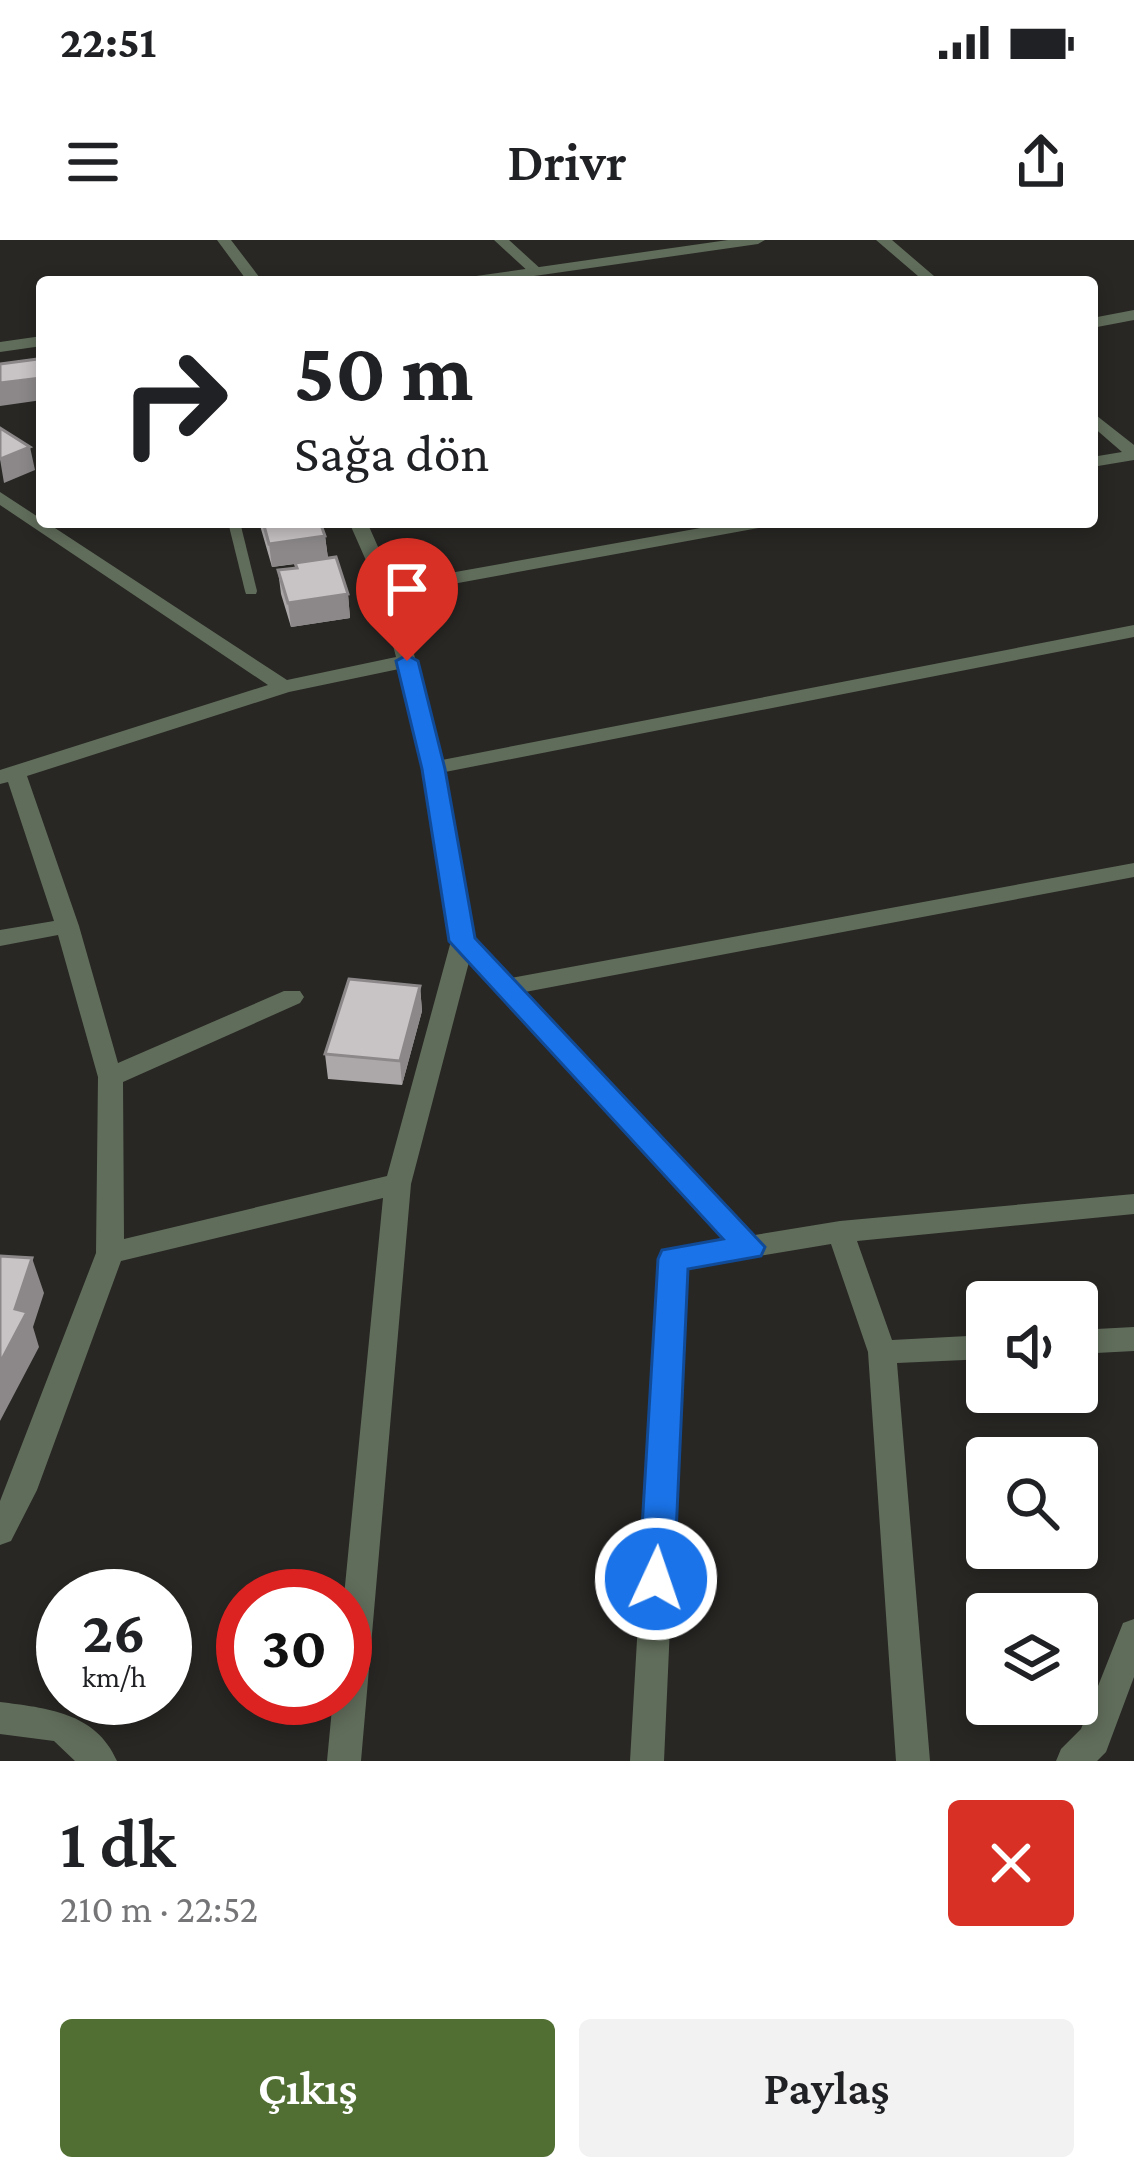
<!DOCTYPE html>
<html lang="tr">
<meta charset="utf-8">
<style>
:root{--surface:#fff;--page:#f2f2f2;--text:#202124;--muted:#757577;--accent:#516f32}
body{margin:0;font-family:"Crimson Pro",serif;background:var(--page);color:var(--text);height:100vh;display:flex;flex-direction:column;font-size:45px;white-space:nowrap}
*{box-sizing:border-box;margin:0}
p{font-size:39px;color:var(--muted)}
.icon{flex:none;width:66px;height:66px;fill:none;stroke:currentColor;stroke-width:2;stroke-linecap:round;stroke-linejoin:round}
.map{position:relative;height:1521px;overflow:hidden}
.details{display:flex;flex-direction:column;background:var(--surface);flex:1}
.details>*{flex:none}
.banner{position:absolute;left:36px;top:36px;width:1062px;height:252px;border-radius:12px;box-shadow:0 6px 18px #0003;background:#fff;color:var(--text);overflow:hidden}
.buttons{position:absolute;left:966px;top:1041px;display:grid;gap:24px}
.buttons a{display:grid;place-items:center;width:132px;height:132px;border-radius:12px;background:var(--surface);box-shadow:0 6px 18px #0003;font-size:60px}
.speed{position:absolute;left:36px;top:1329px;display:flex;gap:24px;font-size:60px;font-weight:700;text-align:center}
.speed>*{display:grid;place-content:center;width:156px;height:156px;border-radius:50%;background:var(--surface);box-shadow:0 6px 18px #0003;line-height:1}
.speed small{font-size:30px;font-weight:400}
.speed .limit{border:18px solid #d22;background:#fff;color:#111}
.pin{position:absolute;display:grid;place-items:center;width:102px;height:102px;color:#fff;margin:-123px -51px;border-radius:50% 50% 50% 0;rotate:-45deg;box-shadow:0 0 12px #0007}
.pin .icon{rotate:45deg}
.me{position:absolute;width:132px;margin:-66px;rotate:3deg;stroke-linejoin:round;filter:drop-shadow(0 0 9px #0008)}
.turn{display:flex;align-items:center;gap:42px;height:252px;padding:0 60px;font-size:54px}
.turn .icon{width:156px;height:156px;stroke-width:2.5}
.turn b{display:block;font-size:84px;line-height:102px}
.round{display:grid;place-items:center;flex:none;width:126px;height:126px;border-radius:12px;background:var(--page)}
.overview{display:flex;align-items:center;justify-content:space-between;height:204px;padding:0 60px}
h1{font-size:72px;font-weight:600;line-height:90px}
.primary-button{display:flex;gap:24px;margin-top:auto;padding:24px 60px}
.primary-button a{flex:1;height:138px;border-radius:12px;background:var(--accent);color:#fff;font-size:48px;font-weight:600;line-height:138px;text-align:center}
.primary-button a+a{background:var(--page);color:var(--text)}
.status{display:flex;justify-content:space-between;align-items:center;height:84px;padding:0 60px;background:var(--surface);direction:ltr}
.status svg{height:33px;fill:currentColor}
header{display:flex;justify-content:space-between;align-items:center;height:156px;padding:0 60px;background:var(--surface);font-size:54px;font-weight:600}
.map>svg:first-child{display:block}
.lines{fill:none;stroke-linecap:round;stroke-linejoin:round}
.service{fill:#616d5b;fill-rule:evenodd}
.minor{fill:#616d5b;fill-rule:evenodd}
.tertiary{fill:#616d5b;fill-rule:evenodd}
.wall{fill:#aca8a9}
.shaded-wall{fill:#8c888a}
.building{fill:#c8c3c5;stroke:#8c888a;stroke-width:3}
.route{fill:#1a73e8;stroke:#114b97;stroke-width:3}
</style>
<div class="status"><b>22:51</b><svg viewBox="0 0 49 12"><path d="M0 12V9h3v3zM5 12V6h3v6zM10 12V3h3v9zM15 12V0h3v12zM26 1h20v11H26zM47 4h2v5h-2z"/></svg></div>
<header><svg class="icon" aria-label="menu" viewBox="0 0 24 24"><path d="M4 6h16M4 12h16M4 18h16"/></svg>Drivr<svg class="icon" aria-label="share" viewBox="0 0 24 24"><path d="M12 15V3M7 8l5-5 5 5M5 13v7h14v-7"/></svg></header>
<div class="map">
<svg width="1134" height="1521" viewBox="0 0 1134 1521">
<rect width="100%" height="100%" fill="#282724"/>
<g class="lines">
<!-- service -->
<path class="service" d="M228 282H240L257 351 256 354H246L245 351Z"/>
<!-- minor -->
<path class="minor" d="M217 0H231L263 42H248Z
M494 0H509L543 31 531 34Z
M876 0H892L941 42H925Z
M1134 70V80L1092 88V78Z
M1092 172 1134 205V220L1092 227V217L1122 212 1092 186Z
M0 252 287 440 396 417 379 350 349 282H367L394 343 734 282H773L764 287 398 354 442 520 1134 385V397L445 532 474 699 511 738 1134 623V637L525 752 755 995 840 981 1134 954V974L857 1001 892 1100 987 1095V1119L897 1123 930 1521H896L868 1112 831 1004 686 1028 664 1521H630L659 1019 663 1011 726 999 469 722 411 944 361 1521H327L333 1458H345L344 1356 383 958 121 1021 37 1250 11 1301 0 1305V1261L96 1013 98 837 58 695 0 706V690L54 681 8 542 0 544V530L268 445 0 265ZM399 429 423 528 451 701 387 936 124 999 123 842 300 763 304 757 300 751H284L118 823 79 686 27 536 289 452Z
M1134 1087V1111L1077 1114V1090Z
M1134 1379V1437L1106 1512 1097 1521H1056L1061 1509 1081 1489 1123 1383Z
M0 1462C46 1468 96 1472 117 1521H75L54 1501 0 1494Z"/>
<!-- tertiary -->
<path class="tertiary" d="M728 0H765L758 4 493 42H455L462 38Z
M42 96V106L0 112V102Z"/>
</g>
<!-- wall -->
<path class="wall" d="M259 282H320L325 296 328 318 348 354 350 378 291 387 281 354 278 330 296 328 295 324 272 327Z
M420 746 422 771 402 845 328 839 325 814Z"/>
<!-- shaded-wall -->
<path class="shaded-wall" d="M38 119 42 140V160L0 166V143Z
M30 207 35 230 4 243 0 219Z
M325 296 328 319 272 327 269 304Z
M348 354 350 378 291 387 288 363Z
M420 746 422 771 402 845 400 821Z
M32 1018 44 1053 33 1087 39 1107 0 1181V1123L15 1069Z"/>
<!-- building -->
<path class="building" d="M38 119 41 138 0 143V124Z
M0 188 30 207 0 219Z
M263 282H320L325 296 269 304Z
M336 317 348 354 288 363 278 330 297 328 295 323Z
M349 739 420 746 400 821 325 814Z
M0 1016 32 1018 15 1069 27 1072 0 1123Z"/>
<!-- route -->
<path class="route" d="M407 415 418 421 445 529 475 698 765 1007 761 1016 688 1029 674 1339 669 1350 656 1355 644 1350 639 1339 658 1019 662 1010 723 999 449 701 422 529 396 421Z"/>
</svg>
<div class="buttons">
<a><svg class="icon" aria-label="sound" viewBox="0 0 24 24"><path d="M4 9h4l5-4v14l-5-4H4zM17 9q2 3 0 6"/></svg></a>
<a><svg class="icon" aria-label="search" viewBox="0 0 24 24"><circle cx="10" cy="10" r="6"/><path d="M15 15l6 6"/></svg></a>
<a><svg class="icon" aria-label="layers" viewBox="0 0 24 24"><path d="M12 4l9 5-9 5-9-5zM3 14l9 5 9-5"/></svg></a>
</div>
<div class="speed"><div>26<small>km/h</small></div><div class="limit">30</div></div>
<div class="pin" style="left:407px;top:421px;background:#d93025"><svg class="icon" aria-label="arrive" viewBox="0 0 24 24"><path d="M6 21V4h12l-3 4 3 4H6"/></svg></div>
<svg class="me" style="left:656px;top:1339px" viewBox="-20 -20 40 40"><circle r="17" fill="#1a73e8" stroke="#fff" stroke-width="3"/><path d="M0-11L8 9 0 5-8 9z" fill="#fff"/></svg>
<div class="banner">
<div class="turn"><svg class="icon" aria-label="right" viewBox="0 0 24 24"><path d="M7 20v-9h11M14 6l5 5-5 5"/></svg><div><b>50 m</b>Sağa dön</div></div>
</div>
</div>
<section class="details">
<div class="overview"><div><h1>1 dk</h1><p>210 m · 22:52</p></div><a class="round" style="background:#d93025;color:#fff"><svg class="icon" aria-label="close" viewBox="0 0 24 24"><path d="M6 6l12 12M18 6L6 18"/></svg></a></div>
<div class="primary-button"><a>Çıkış</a><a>Paylaş</a></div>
</section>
